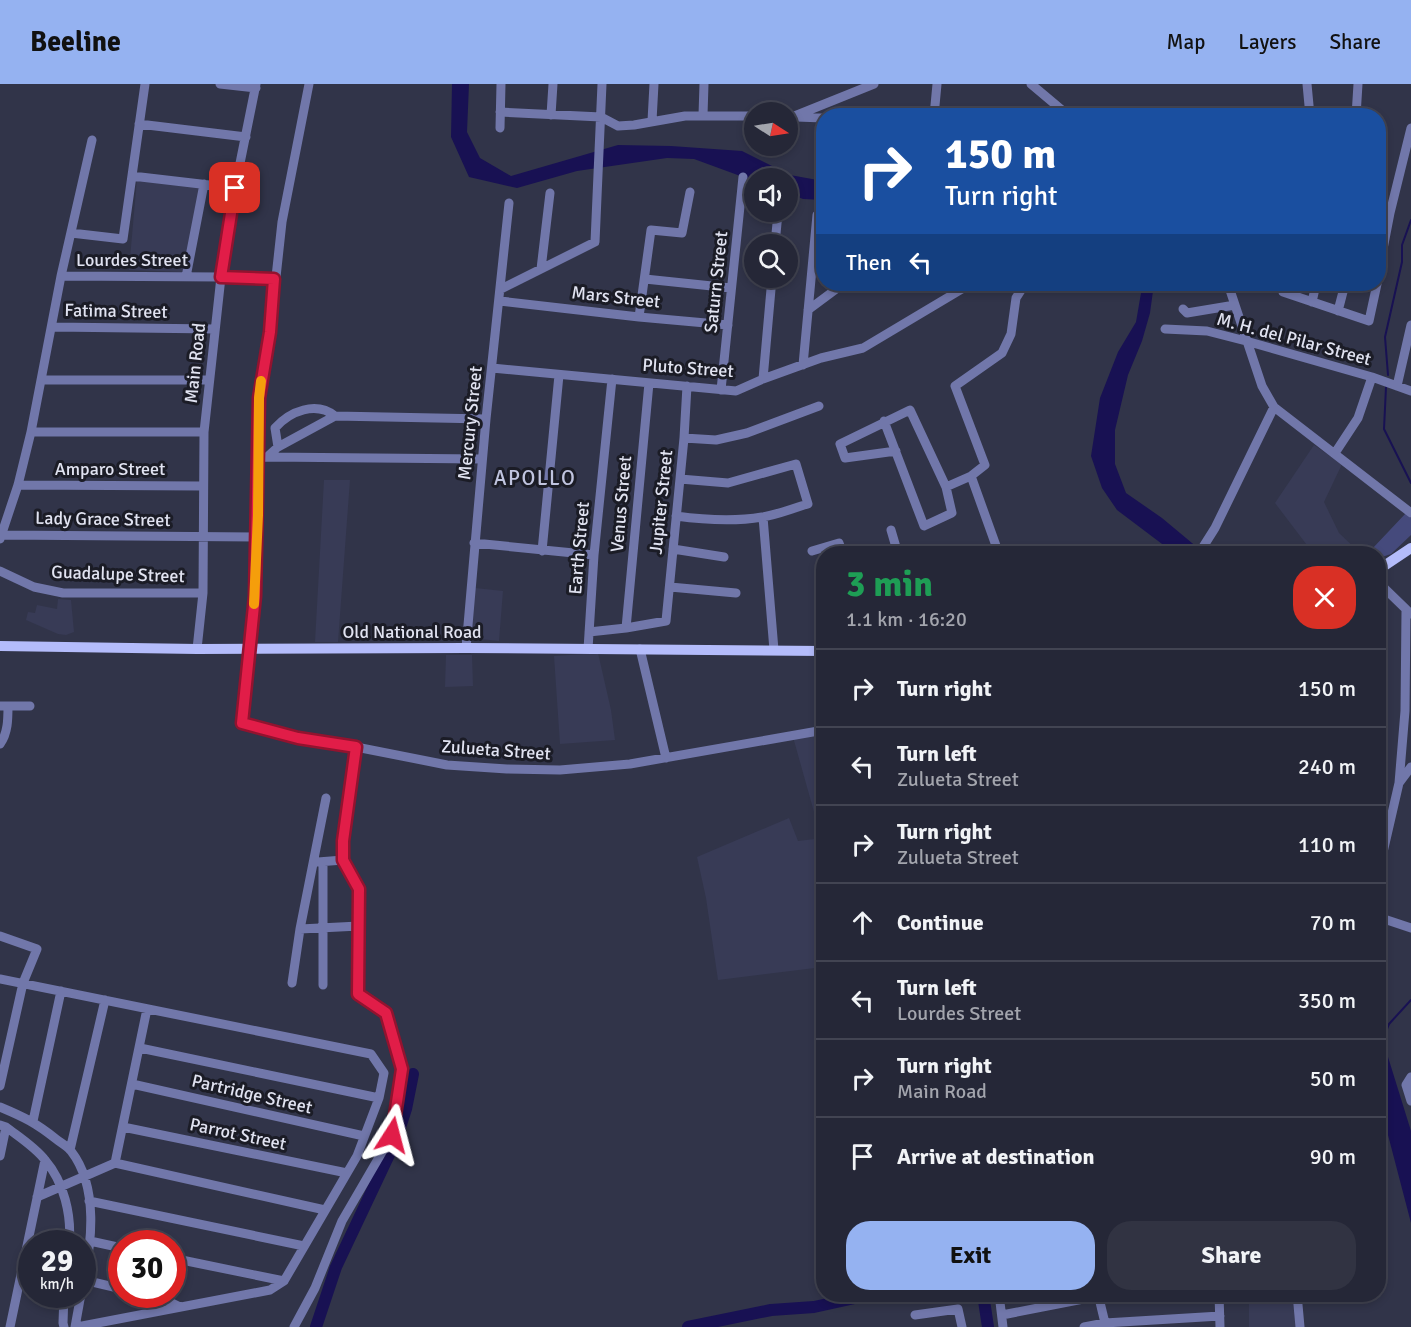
<!DOCTYPE html>
<meta charset="utf-8">
<style>
:root{--surface:#252737;--page:#313342;--text:#f1f3f6;--muted:#a3a5ad;--line:#424452;--accent:#95b2f1}
body{margin:0;font-family:Signika,sans-serif;background:var(--page);color:var(--text);height:100vh;display:flex;flex-direction:column;font-size:22px;white-space:nowrap}
*{box-sizing:border-box;margin:0}
p{font-size:20px;color:var(--muted)}
.icon{flex:none;width:33px;height:33px;fill:none;stroke:currentColor;stroke-width:2;stroke-linecap:round;stroke-linejoin:round}
.map{position:relative;flex:1;overflow:hidden}
.sheet{position:absolute;left:816px;top:462px;width:570px;height:756px;display:flex;flex-direction:column;background:var(--surface);border-radius:24px;box-shadow:0 3px 9px #0003,0 0 0 2px var(--line)}
.sheet>*{flex:none}
.hud{position:absolute;left:816px;top:24px;width:570px;height:183px;border-radius:24px;box-shadow:0 3px 9px #0003,0 0 0 2px var(--line);background:#1a4fa0;color:#fff;overflow:hidden}
.needle{width:39px;rotate:102deg}
.buttons{position:absolute;left:744px;top:18px;display:grid;gap:12px}
.buttons a{display:grid;place-items:center;width:54px;height:54px;border-radius:50%;background:var(--surface);box-shadow:0 3px 9px #0003,0 0 0 2px var(--line);font-size:30px}
.speed{position:absolute;left:18px;top:1146px;display:flex;gap:12px;font-size:30px;font-weight:700;text-align:center}
.speed>*{display:grid;place-content:center;width:78px;height:78px;border-radius:50%;background:var(--surface);box-shadow:0 3px 9px #0003,0 0 0 2px var(--line);line-height:1}
.speed small{font-size:15px;font-weight:400}
.speed .limit{border:9px solid #d22;background:#fff;color:#111}
.pin{position:absolute;display:grid;place-items:center;width:51px;height:51px;color:#fff;margin:-26px;border-radius:12px;box-shadow:0 3px 9px #0006}
.me{position:absolute;width:66px;margin:-33px;rotate:9deg;stroke-linejoin:round;filter:drop-shadow(0 0 4px #0008)}
.turn{display:flex;align-items:center;gap:21px;height:126px;padding:0 30px;font-size:27px}
.turn .icon{width:78px;height:78px;stroke-width:2.5}
.turn b{display:block;font-size:42px;line-height:51px}
.then{display:flex;align-items:center;height:57px;padding:0 30px;background:#0003;gap:12px;font-size:22px}
.round{display:grid;place-items:center;flex:none;width:63px;height:63px;border-radius:24px;background:var(--page)}
.summary{display:flex;align-items:center;justify-content:space-between;height:102px;padding:0 30px}
h1{font-size:36px;font-weight:800;line-height:45px;color:#1e9e55}
.button{display:flex;gap:12px;margin-top:auto;padding:12px 30px}
.button a{flex:1;height:69px;border-radius:24px;background:var(--accent);color:#111;font-size:24px;font-weight:800;line-height:69px;text-align:center}
.button a+a{background:var(--page);color:var(--text)}
ul{padding:0;list-style:none}
li{display:flex;align-items:center;gap:18px;height:78px;padding:0 30px;border-top:2px solid var(--line)}
li div{flex:1}
li b{display:block;font-size:22px}
li em{font-style:normal}
header{display:flex;align-items:center;gap:36px;box-sizing:border-box;height:84px;padding:0 30px;background:var(--accent);color:#111}
header strong{font-size:28px}
nav{display:flex;gap:33px;margin-inline-start:auto;font-size:21px}
.map>svg:first-child{display:block}
.built{fill:#383b56}
.green{fill:#454a7c}
.water{fill:#181153}
.lines{fill:none;stroke-linecap:round;stroke-linejoin:round}
.stream{stroke:#181153;stroke-width:2}
.river{stroke:#181153;stroke-width:12}
.minor{stroke:#7177aa;stroke-width:9}
.major{stroke:#b4bcfb;stroke-width:10}
.route-casing{stroke:#92132f;stroke-width:15}
.route{stroke:#e11d48;stroke-width:10}
.slow{stroke:#f59e0b;stroke-width:10}
.labels{text-anchor:middle;dominant-baseline:central;stroke-width:6;stroke-linejoin:round;paint-order:stroke}
.street-label{font-size:18px;fill:#e1e3f1;stroke:#1b1c26}
.quarter-label{font-size:21px;letter-spacing:1.5px;fill:#c0c4df;stroke:#1b1c26}
</style>
<header>
<strong>Beeline</strong>
<nav><a>Map</a><a>Layers</a><a>Share</a></nav>
</header>
<div class="map">
<svg width="1411" height="1243" viewBox="0 0 1411 1243">
<rect width="100%" height="100%" fill="#313449"/>
<!-- built -->
<path class="built" d="M137 95 201 102 185 188 129 186Z
M1314 361 1342 380 1324 418 1339 449 1359 468 1356 470 1313 469 1275 419Z
M324 396H350L338 558H315Z
M475 504 503 507 499 557 470 554Z
M58 515 71 516 74 548 66 551 58 550 26 536 28 528 35 529 37 521 57 525Z
M598 569 611 626 615 656 560 660 554 572Z
M446 571H472L473 602 445 603Z
M823 647V752L821 753 793 653Z
M789 734 798 757 823 754V883L718 896 706 814 697 773Z
M1249 1211H1292L1296 1243H1249Z"/>
<!-- green -->
<path class="green" d="M1406 429 1411 434V451L1391 470 1379 474 1378 470 1375 469 1372 465Z"/>
<!-- water -->
<path class="water" d="M452 0H469L467 48 480 74 511 92 618 61 671 62 742 67 790 91 823 97V116L803 115 788 109V94H754V97L694 75 667 74 577 87 517 104 469 93 451 53Z
M1136 200H1150L1153 207 1150 229 1142 257 1128 291 1115 346V380L1126 409 1162 434 1204 469H1174L1117 426 1102 404 1091 372 1100 314 1118 268 1136 238 1141 209Z
M1379 944 1411 1047V1139L1388 1051 1379 1026Z"/>
<g class="lines">
<!-- stream -->
<path class="stream" d="M1388 291 1385 253 1402 178V161L1411 136
M1386 303 1384 345 1411 399
M1382 957 1389 940 1411 916"/>
<!-- river -->
<path class="river" d="M983 1210 988 1243
M316 1243 336 1183 396 1056 406 1025 413 990
M688 1243 771 1226 814 1223 873 1210"/>
<!-- minor -->
<path class="minor" d="M220 0 256 4
M309 0 282 138 270 248 259 314 255 512 242 639 298 654 356 663 447 681 507 685 560 686 630 680 824 646
M1031 0 1069 32
M1307 0 1310 32
M500 28 601 33 618 42 634 41 685 32H754
M551 31 553 0
M703 31 704 0
M934 32 937 0
M1356 32 1358 0
M792 33 874 0
M796 33 824 34
M652 37 654 0
M139 40 246 53
M500 44 501 0
M132 92 235 104
M71 149 123 155 145 0
M775 160 778 129
M541 185 550 109
M1378 191 1390 129 1411 44
M61 192 221 193 274 195
M186 193 204 100
M645 195 731 204
M1228 200 1262 302 1274 323 1411 429
M1283 200V208L1369 237 1377 200
M501 205 595 158 602 0
M500 217 639 233 728 241
M1312 218 1316 200
M1183 225 1187 229 1235 221
M808 226 843 200
M1338 227 1345 200
M639 233 651 146 682 149 690 108
M53 243 215 245
M1165 245 1207 247 1246 257 1372 293 1411 307
M803 281 817 131
M492 284 736 307 763 295 821 274 863 264 967 202
M763 295 772 194
M43 296H209
M1397 302 1411 241
M721 306 743 93
M884 337 924 442 952 429 946 403 910 326 840 360 845 374 896 367
M31 348H204
M684 354 716 356 747 349 819 322
M278 363 275 344C290 327 316 317 335 332
M1335 369 1358 334 1372 293
M267 373 482 375
M258 374 267 373 278 363 335 332 486 335
M18 401 202 402
M946 403 971 392
M676 432C705 436 733 438 762 433 777 431 793 424 808 420L796 380 728 399 680 395
M763 433 774 566
M891 446 898 470
M2 451 257 453
M0 455 18 401 31 348 61 192 92 56
M474 459 594 471
M1203 463 1215 444 1274 323
M673 465 724 473
M542 467 559 291
M812 467 839 459 843 470
M999 470 971 392 985 381 955 302 1002 269 1011 250 1016 214 1025 200
M0 487 34 503 63 509H203
M1378 498 1411 530
M670 503 736 509
M626 544 649 299
M589 548 626 544 666 537 684 354 687 302
M466 564 486 335 509 119
M197 565 203 509 204 348 221 193 235 104 256 0
M588 565 594 471 612 295
M640 565 666 674
M0 622H30
M0 660C8 649 8 635 8 622
M1399 699 1411 683
M318 778 343 776
M323 778V901
M1378 790 1399 699 1405 627 1406 527
M1378 833 1411 844
M300 845 359 842
M0 852 37 865 23 899 0 1002
M0 895 371 970 384 989 379 1014 357 1072 284 1197 270 1206 77 1243
M292 899 300 845 326 714
M140 964 379 1014
M1411 993 1406 1001 1411 1017
M132 1000 364 1052
M0 1023C24 1033 36 1039 56 1055 61 1059 67 1062 71 1067 99 1103 92 1161 82 1202
M33 1037 61 907
M0 1041 6 1043C19 1053 35 1063 45 1076 64 1098 72 1132 69 1160
M123 1043 347 1089
M70 1066 105 916
M0 1072 6 1043
M115 1079 325 1126
M37 1113 115 1079 147 925
M89 1117 304 1162
M90 1157 122 1164
M172 1174 284 1197
M84 1196 122 1205
M143 1210 168 1217 180 1223
M999 1210 1003 1243
M1098 1210 1106 1243
M1219 1210 1220 1243
M1297 1210 1300 1243
M915 1231 958 1225 962 1243
M1002 1231 1109 1210
M10 1243 45 1076
M64 1243 63 1239 64 1210
M75 1243 81 1210
M294 1243 315 1204 342 1137 392 1051 402 985 386 929 358 910 359 805 343 776V757L356 663
M1084 1243 1105 1239 1220 1232"/>
<!-- major -->
<path class="major" d="M1378 486 1411 464
M0 562 197 565 466 564 824 567"/>
</g>
<g class="lines">
<defs>
<path id="route" d="M235 104 221 193 274 195 270 248 259 314 255 512 242 639 298 654 356 663 343 757V776L359 805 358 910 386 929 402 985 392 1051"/>
</defs>
<!-- route casing -->
<use href="#route" class="route-casing"/>
<!-- route -->
<use href="#route" class="route"/>
<!-- slow -->
<path class="slow" d="M254 520 258 431 259 314 261 297"/>
</g>
<g class="labels">
<!-- street labels -->
<g class="street-label">
<text x="132" y="176">Lourdes Street</text>
<text transform="translate(716 198) rotate(-84)">Saturn Street</text>
<text transform="translate(616 213) rotate(6)">Mars Street</text>
<text transform="translate(116 227) rotate(1)">Fatima Street</text>
<text transform="translate(1294 255) rotate(15)">M. H. del Pilar Street</text>
<text transform="translate(195 279) rotate(-84)">Main Road</text>
<text transform="translate(688 284) rotate(4)">Pluto Street</text>
<text transform="translate(470 339) rotate(-84)">Mercury Street</text>
<text x="110" y="385">Amparo Street</text>
<text transform="translate(661 418) rotate(-84)">Jupiter Street</text>
<text transform="translate(621 420) rotate(-85)">Venus Street</text>
<text transform="translate(103 435) rotate(1)">Lady Grace Street</text>
<text transform="translate(579 464) rotate(-85)">Earth Street</text>
<text transform="translate(118 490) rotate(2)">Guadalupe Street</text>
<text x="412" y="548">Old National Road</text>
<text transform="translate(496 666) rotate(4)">Zulueta Street</text>
<text transform="translate(252 1010) rotate(13)">Partridge Street</text>
<text transform="translate(238 1050) rotate(12)">Parrot Street</text>
</g>
<!-- quarter labels -->
<g class="quarter-label">
<text x="535" y="394">APOLLO</text>
</g>
</g>
</svg>
<div class="buttons">
<a><svg class="needle" viewBox="-14 -14 28 28"><path d="M0-13l5 13h-10z" fill="#e53935"/><path d="M0 13l5-13h-10z" fill="#a3a5ad"/></svg></a>
<a><svg class="icon" aria-label="sound" viewBox="0 0 24 24"><path d="M4 9h4l5-4v14l-5-4H4zM17 9q2 3 0 6"/></svg></a>
<a><svg class="icon" aria-label="search" viewBox="0 0 24 24"><circle cx="10" cy="10" r="6"/><path d="M15 15l6 6"/></svg></a>
</div>
<div class="speed"><div>29<small>km/h</small></div><div class="limit">30</div></div>
<div class="pin" style="left:235px;top:104px;background:#d93025"><svg class="icon" aria-label="arrive" viewBox="0 0 24 24"><path d="M6 21V4h12l-3 4 3 4H6"/></svg></div>
<svg class="me" style="left:392px;top:1051px" viewBox="-20 -20 40 40"><path d="M0-17L14 15 0 8-14 15z" fill="#e11d48" stroke="#fff" stroke-width="4"/></svg>
<div class="hud">
<div class="turn"><svg class="icon" aria-label="right" viewBox="0 0 24 24"><path d="M7 20v-9h11M14 6l5 5-5 5"/></svg><div><b>150 m</b>Turn right</div></div>
<div class="then">Then<svg class="icon" aria-label="left" viewBox="0 0 24 24"><path d="M17 20v-9H6M10 6l-5 5 5 5"/></svg></div>
</div>
<section class="sheet">
<div class="summary"><div><h1>3 min</h1><p>1.1 km · 16:20</p></div><a class="round" style="background:#d93025;color:#fff"><svg class="icon" aria-label="close" viewBox="0 0 24 24"><path d="M6 6l12 12M18 6L6 18"/></svg></a></div>
<ul>
<li><svg class="icon" aria-label="right" viewBox="0 0 24 24"><path d="M7 20v-9h11M14 6l5 5-5 5"/></svg><div><b>Turn right</b></div><em>150 m</em></li>
<li><svg class="icon" aria-label="left" viewBox="0 0 24 24"><path d="M17 20v-9H6M10 6l-5 5 5 5"/></svg><div><b>Turn left</b><p>Zulueta Street</p></div><em>240 m</em></li>
<li><svg class="icon" aria-label="right" viewBox="0 0 24 24"><path d="M7 20v-9h11M14 6l5 5-5 5"/></svg><div><b>Turn right</b><p>Zulueta Street</p></div><em>110 m</em></li>
<li><svg class="icon" aria-label="ahead" viewBox="0 0 24 24"><path d="M12 20V5M6 11l6-6 6 6"/></svg><div><b>Continue</b></div><em>70 m</em></li>
<li><svg class="icon" aria-label="left" viewBox="0 0 24 24"><path d="M17 20v-9H6M10 6l-5 5 5 5"/></svg><div><b>Turn left</b><p>Lourdes Street</p></div><em>350 m</em></li>
<li><svg class="icon" aria-label="right" viewBox="0 0 24 24"><path d="M7 20v-9h11M14 6l5 5-5 5"/></svg><div><b>Turn right</b><p>Main Road</p></div><em>50 m</em></li>
<li><svg class="icon" aria-label="arrive" viewBox="0 0 24 24"><path d="M6 21V4h12l-3 4 3 4H6"/></svg><div><b>Arrive at destination</b></div><em>90 m</em></li>
</ul>
<div class="button"><a>Exit</a><a>Share</a></div>
</section>
</div>
